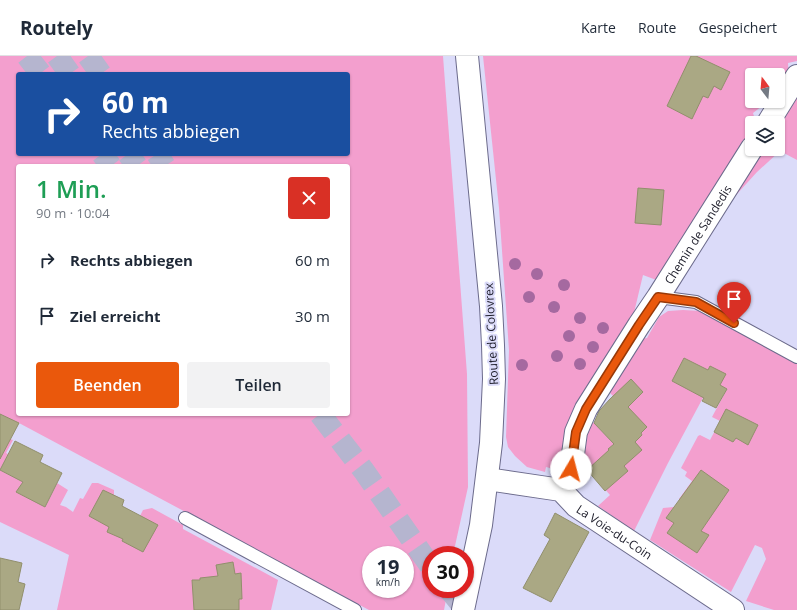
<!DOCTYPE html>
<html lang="de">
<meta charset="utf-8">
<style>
:root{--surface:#fff;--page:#f2f2f3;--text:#1f2937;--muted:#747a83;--line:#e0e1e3;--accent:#ea580c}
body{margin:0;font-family:"Open Sans",sans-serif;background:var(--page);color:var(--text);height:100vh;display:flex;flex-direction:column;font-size:15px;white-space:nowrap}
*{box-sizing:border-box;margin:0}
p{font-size:13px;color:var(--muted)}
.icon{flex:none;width:22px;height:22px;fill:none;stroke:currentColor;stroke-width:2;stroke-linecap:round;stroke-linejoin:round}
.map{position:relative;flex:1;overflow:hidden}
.panel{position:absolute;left:16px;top:108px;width:334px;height:252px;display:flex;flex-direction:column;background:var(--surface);border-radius:4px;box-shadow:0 1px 3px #0004}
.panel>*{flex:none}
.guide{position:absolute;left:16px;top:16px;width:334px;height:84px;border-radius:4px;box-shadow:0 1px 3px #0004;background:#1a4fa0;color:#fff;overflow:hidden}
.needle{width:26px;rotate:344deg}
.buttons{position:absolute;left:745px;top:12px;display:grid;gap:8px}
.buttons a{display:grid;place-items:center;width:40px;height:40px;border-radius:4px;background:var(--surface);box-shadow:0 1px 3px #0004;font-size:20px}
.speed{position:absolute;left:362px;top:490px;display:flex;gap:8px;font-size:20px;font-weight:700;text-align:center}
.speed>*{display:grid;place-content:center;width:52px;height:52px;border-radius:50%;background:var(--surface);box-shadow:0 1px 3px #0004;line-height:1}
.speed small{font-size:10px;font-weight:400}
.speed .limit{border:6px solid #d22;background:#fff;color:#111}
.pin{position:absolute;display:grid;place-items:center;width:34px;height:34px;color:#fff;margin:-41px -17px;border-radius:50% 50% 50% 0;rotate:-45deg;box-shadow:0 0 4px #0007}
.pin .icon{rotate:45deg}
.me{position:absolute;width:44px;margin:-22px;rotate:8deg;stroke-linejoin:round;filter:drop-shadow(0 0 3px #0008)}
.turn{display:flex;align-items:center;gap:14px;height:84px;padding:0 20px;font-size:18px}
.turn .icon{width:52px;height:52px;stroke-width:2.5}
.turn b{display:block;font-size:28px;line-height:34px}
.round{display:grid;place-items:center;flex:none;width:42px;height:42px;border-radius:4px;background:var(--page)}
.head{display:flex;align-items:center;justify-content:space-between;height:68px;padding:0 20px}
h1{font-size:24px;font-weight:600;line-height:30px;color:#1e9e55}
.button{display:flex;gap:8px;margin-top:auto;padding:8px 20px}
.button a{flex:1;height:46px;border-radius:4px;background:var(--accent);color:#fff;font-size:16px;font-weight:600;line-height:46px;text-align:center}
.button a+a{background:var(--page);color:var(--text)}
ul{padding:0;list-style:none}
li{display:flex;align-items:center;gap:12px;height:56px;padding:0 20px}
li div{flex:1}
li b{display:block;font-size:15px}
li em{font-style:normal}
header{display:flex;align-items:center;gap:24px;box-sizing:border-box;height:56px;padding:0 20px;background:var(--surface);border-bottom:1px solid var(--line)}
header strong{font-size:19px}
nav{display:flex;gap:22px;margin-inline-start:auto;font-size:14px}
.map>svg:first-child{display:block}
.green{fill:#f39fce;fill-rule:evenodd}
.building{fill:#aaa884;stroke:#918f6c}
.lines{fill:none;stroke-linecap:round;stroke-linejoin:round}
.primary-tunnel{stroke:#b5b5cf;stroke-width:22;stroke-dasharray:22 11;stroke-linecap:butt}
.service-casing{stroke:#6c6b8c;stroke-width:14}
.minor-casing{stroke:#6c6b8c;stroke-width:24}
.tertiary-casing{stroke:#6c6b8c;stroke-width:24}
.service{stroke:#fff;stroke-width:12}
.minor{stroke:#fff;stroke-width:22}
.tertiary{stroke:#fff;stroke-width:22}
.tree{fill:#a569a0}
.route-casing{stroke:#983908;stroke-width:10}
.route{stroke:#ea580c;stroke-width:7}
.labels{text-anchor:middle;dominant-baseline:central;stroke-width:4;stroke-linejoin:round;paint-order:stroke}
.street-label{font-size:12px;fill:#1c1c29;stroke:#dbdbf9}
</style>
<header>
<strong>Routely</strong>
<nav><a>Karte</a><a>Route</a><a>Gespeichert</a></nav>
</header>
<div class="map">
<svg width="797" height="554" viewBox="0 0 797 554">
<rect width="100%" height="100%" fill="#dbdbf9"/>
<!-- green -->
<path class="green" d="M0 0H443L467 318 468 431 453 499H431V533H448L444 554H369L19 367 10 383 13 384 6 397 8 398 0 414ZM18 18H348V98H18ZM18 110H348V358H18ZM371 499H405V533H371Z
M483 0H797V5L788 7 789 22 778 38V19H752V45H774L768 54 762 50 753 57 756 67H752V79L659 225 643 219 632 265 562 415 546 411 545 416 527 411 515 400 508 391 506 381 509 294 499 152Z
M797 33V104L780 95 757 116 727 149 761 93H778V67Z
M683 254 701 255 797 307V554H774L746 545 766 503 762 492 755 489 731 536 650 484 663 452 674 451 681 455 686 448 679 443 692 425 685 420 687 416 681 412 698 380 700 379 710 384 720 365 712 361 727 333 712 325 668 407 634 475 598 450 610 439 582 408 584 373 591 364 614 388 608 393 617 402 642 379 609 344 613 340 605 332 636 284 647 282 659 261 668 255Z
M0 414 23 426 17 436 45 451 57 427 68 434 60 449 66 451 73 456 80 442 83 443 92 427H98L114 434V439L124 444 117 458 140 460 143 454 152 452 183 469V473L278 524 271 554H57L69 499 0 466Z"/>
<!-- building -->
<path class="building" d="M691 0H696L730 16 721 34 714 30 708 42 703 40 692 63 667 50Z
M638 132 664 134 661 169 635 167Z
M684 302 708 314 710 310 726 318 720 329 727 333 716 352 702 345 704 342 672 325Z
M631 323 643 336 628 351 647 371 641 377 642 379 635 386 642 394 624 410 628 415 605 435 587 414 609 394 608 393 614 388 594 367 599 355 610 343Z
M726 353 758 369 748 389 736 382 733 386 714 376Z
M0 358 19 367 0 403Z
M15 385 43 399 40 406 62 417 45 451 16 436 23 426 0 414Z
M701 414 729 434 701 475 709 479 697 497 667 477 674 467 666 462Z
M103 434 124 444 122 450 158 469 143 496 122 485 123 483 107 476 109 471 89 460Z
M555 457 589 476 551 546 523 532 550 483 544 479Z
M0 502 22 507 18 526 25 528 19 554H0Z
M233 506 235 518 241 517 242 543H239V554H194L192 524H200V522L218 520 216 509Z"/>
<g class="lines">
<!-- primary-tunnel -->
<path class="primary-tunnel" d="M27 0 41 18
M57 0 70 18
M88 0 101 18
M102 98 111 110
M128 98 137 110
M157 98 165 110
M320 358 364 415 431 511
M449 533 466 554"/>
<defs>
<path id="service" d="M658 241 696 246 797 301
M185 462 355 554"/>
<g id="minor">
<path d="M768 67 797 20"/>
<path id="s1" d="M487 423 561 434 576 450 733 554"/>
<path id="s2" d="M561 434 571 413 576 376 586 353 639 269 658 241 752 92"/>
</g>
<path id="tertiary" d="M463 554 481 469 491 387 494 323 493 289 491 250 467 0"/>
</defs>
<!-- service casing -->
<use href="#service" class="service-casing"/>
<!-- minor casing -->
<use href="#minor" class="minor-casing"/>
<!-- tertiary casing -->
<use href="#tertiary" class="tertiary-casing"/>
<!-- service -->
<use href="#service" class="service"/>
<!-- minor -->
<use href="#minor" class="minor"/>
<!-- tertiary -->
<use href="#tertiary" class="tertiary"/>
</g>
<!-- trees -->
<g class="tree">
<circle cx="515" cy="208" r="6"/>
<circle cx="537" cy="218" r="6"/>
<circle cx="564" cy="229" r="6"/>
<circle cx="529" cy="241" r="6"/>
<circle cx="554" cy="251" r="6"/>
<circle cx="580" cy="262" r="6"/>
<circle cx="603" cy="272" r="6"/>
<circle cx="569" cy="280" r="6"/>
<circle cx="593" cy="291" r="6"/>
<circle cx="557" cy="300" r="6"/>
<circle cx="580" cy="308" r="6"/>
<circle cx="522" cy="309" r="6"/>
</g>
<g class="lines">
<defs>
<path id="route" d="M571 413 576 376 586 353 639 269 658 241 696 246 734 267"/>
</defs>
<!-- route casing -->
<use href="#route" class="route-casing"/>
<!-- route -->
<use href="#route" class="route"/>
</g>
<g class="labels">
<!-- street labels -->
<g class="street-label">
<text stroke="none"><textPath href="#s2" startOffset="293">Chemin de Sandedis</textPath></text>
<text transform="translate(491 278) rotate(-93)">Route de Colovrex</text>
<text stroke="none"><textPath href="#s1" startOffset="143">La Voie-du-Coin</textPath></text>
</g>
</g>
</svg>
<div class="buttons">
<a><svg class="needle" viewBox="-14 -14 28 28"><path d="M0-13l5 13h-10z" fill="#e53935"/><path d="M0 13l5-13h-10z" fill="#747a83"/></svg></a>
<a><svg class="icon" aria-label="layers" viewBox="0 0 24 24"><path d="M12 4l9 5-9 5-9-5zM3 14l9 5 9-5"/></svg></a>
</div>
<div class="speed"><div>19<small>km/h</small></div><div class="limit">30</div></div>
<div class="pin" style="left:734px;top:267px;background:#d93025"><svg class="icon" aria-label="arrive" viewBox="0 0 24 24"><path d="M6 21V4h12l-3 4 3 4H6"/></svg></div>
<svg class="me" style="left:571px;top:413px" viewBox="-20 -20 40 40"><circle r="19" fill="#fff"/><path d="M0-13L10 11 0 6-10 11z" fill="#ea580c"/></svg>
<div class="guide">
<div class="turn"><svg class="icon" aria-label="right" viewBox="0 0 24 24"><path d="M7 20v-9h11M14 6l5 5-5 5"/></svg><div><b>60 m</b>Rechts abbiegen</div></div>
</div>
<section class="panel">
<div class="head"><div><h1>1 Min.</h1><p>90 m · 10:04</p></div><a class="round" style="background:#d93025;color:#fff"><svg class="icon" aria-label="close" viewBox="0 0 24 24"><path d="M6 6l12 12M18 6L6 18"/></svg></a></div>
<ul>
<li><svg class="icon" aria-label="right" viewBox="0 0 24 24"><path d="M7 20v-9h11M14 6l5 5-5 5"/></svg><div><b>Rechts abbiegen</b></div><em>60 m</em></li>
<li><svg class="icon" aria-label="arrive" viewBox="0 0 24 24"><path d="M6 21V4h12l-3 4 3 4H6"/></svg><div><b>Ziel erreicht</b></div><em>30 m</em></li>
</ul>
<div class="button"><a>Beenden</a><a>Teilen</a></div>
</section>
</div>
